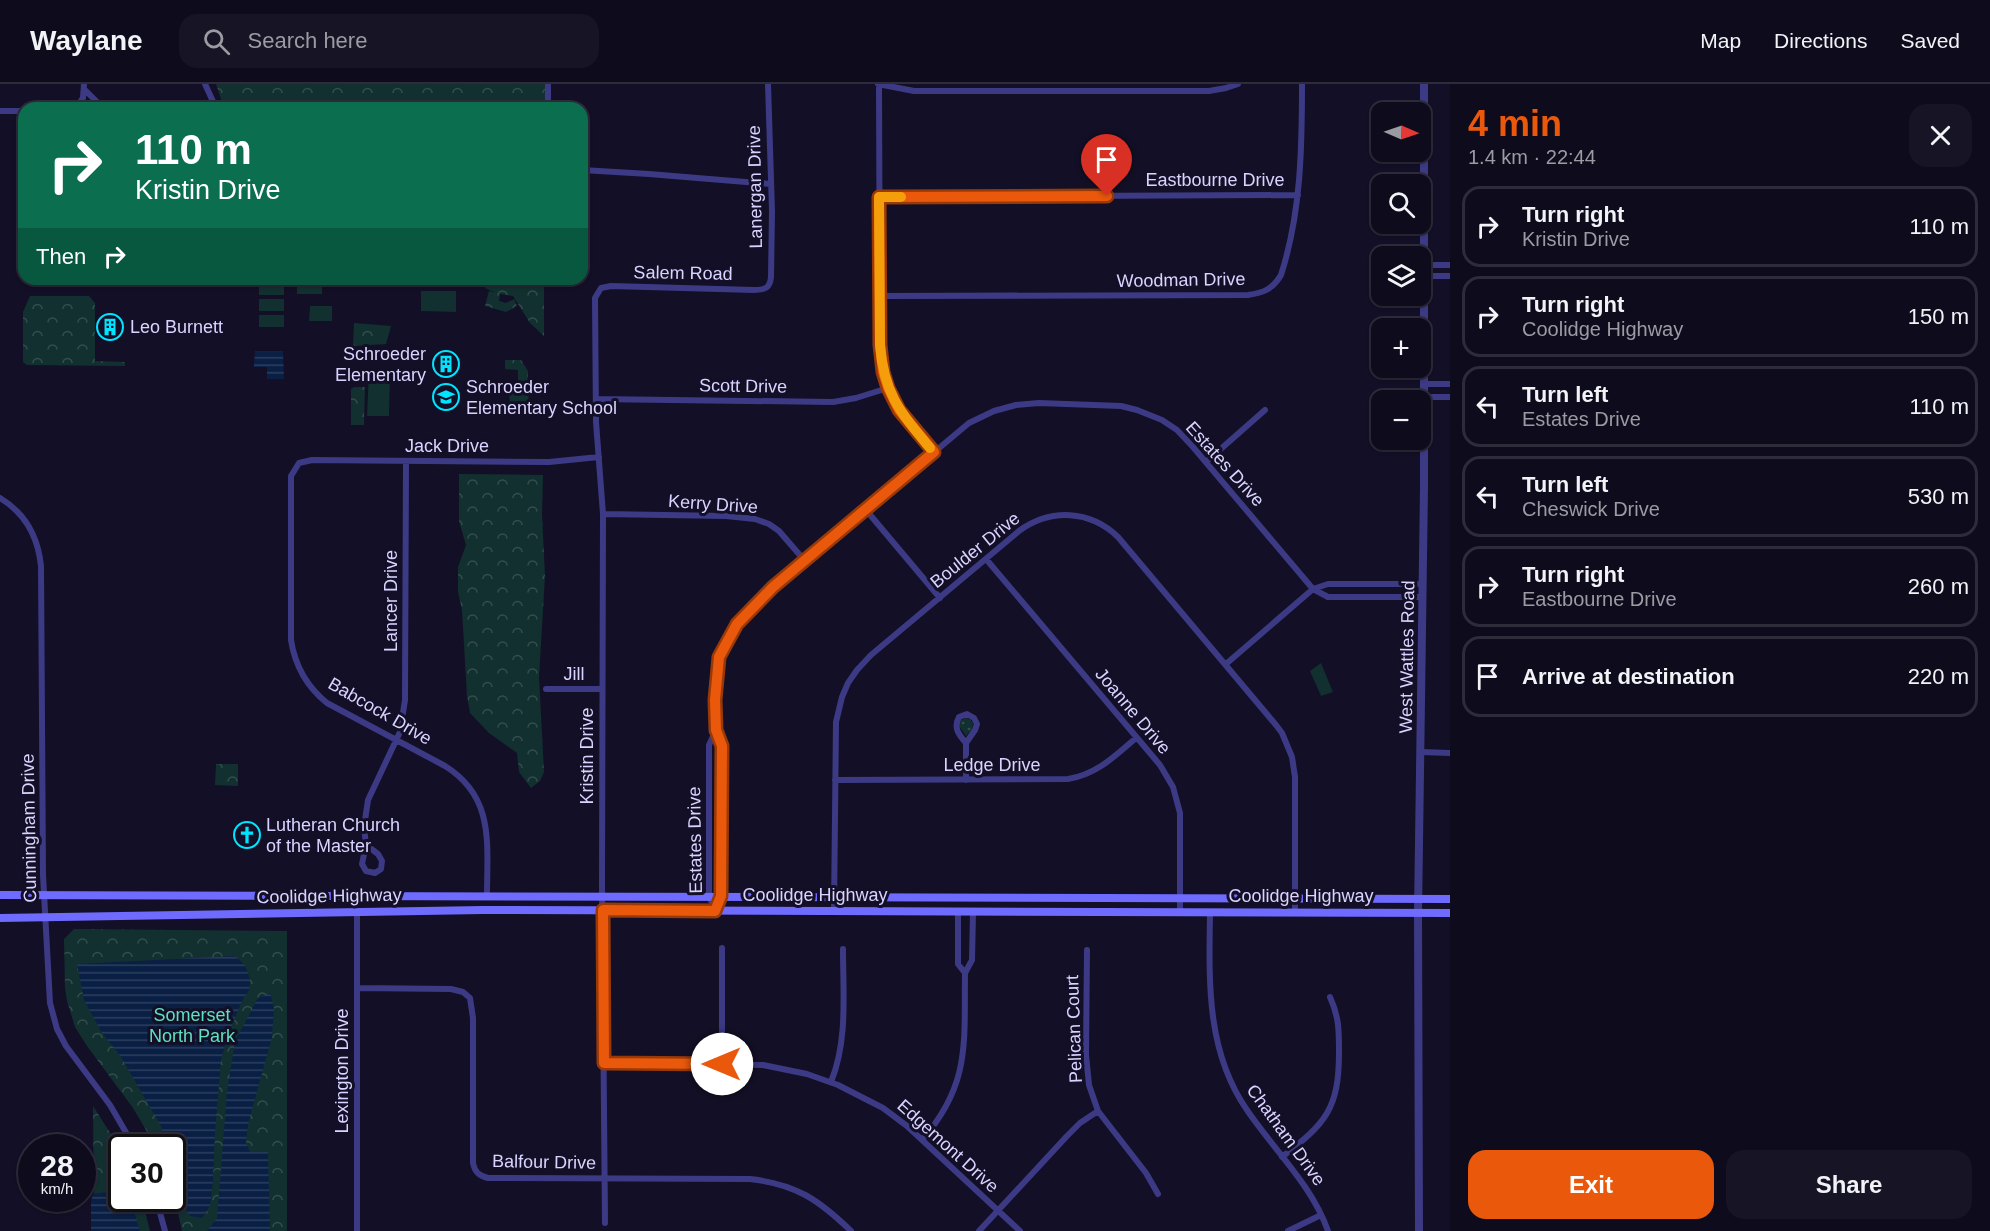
<!DOCTYPE html>
<meta charset="utf-8">
<style>
:root{--surface:#0e0b1c;--page:#171425;--text:#f1f3f6;--muted:#9b9ba3;--line:#2e2b3b;--accent:#ea580c}
body{margin:0;font-family:Helvetica,sans-serif;background:var(--page);color:var(--text);height:100vh;display:flex;flex-direction:column;font-size:22px;white-space:nowrap}
*{box-sizing:border-box;margin:0}
p{font-size:20px;color:var(--muted)}
.icon{flex:none;width:33px;height:33px;fill:none;stroke:currentColor;stroke-width:2;stroke-linecap:round;stroke-linejoin:round}
.map{position:relative;flex:1;overflow:hidden}
.drawer{display:flex;flex-direction:column;background:var(--surface);width:540px}
.drawer>*{flex:none}
.hud{position:absolute;left:18px;top:18px;width:570px;height:183px;border-radius:18px;box-shadow:0 2px 4px #0004,0 0 0 2px var(--line);background:#0b6e4f;color:#fff;overflow:hidden}
.needle{width:39px;rotate:92deg}
.buttons{position:absolute;left:1371px;top:18px;display:grid;gap:12px}
.buttons a{display:grid;place-items:center;width:60px;height:60px;border-radius:12px;background:var(--surface);box-shadow:0 2px 4px #0004,0 0 0 2px var(--line);font-size:30px}
.speed{position:absolute;left:18px;top:1050px;display:flex;gap:12px;font-size:30px;font-weight:700;text-align:center}
.speed>*{display:grid;place-content:center;width:78px;height:78px;border-radius:50%;background:var(--surface);box-shadow:0 2px 4px #0004,0 0 0 2px var(--line);line-height:1}
.speed small{font-size:15px;font-weight:400}
.speed .limit{border:3px solid #111;border-radius:9px;background:#fff;color:#111}
.pin{position:absolute;display:grid;place-items:center;width:51px;height:51px;color:#fff;margin:-62px -26px;border-radius:50% 50% 50% 0;rotate:-45deg;box-shadow:0 0 6px #0007}
.pin .icon{rotate:45deg}
.me{position:absolute;width:66px;margin:-33px;rotate:270deg;stroke-linejoin:round;filter:drop-shadow(0 0 4px #0008)}
.turn{display:flex;align-items:center;gap:21px;height:126px;padding:0 18px;font-size:27px}
.turn .icon{width:78px;height:78px;stroke-width:2.5}
.turn b{display:block;font-size:42px;line-height:51px}
.then{display:flex;align-items:center;height:57px;padding:0 18px;background:#0003;gap:12px;font-size:22px}
.round{display:grid;place-items:center;flex:none;width:63px;height:63px;border-radius:18px;background:var(--page)}
.headline{display:flex;align-items:center;justify-content:space-between;height:102px;padding:0 18px}
h1{font-size:36px;font-weight:700;line-height:45px;color:var(--accent)}
.action{display:flex;gap:12px;margin-top:auto;padding:12px 18px}
.action a{flex:1;height:69px;border-radius:18px;background:var(--accent);color:#fff;font-size:24px;font-weight:700;line-height:69px;text-align:center}
.action a+a{background:var(--page);color:var(--text)}
ul{padding:0;list-style:none}
li{display:flex;align-items:center;gap:18px;height:81px;margin:0 12px 9px;padding:0 6px;border:3px solid var(--line);border-radius:18px}
li div{flex:1}
li b{display:block;font-size:22px}
li em{font-style:normal}
header{display:flex;align-items:center;gap:36px;box-sizing:border-box;height:84px;padding:0 30px;background:var(--surface);border-bottom:2px solid var(--line)}
header strong{font-size:28px}
nav{display:flex;gap:33px;margin-inline-start:auto;font-size:21px}
.search{width:420px;height:54px;background:var(--page);display:flex;align-items:center;gap:15px;box-sizing:border-box;padding:0 21px;border-radius:18px;color:var(--muted);font-size:22px}
main{display:flex;flex:1;min-height:0}
.map>svg:first-child{display:block}
.grass{fill:url(#grass-dots)}
.forest{fill:url(#forest-crowns)}
.pitch{fill:#12302f}
.water{fill:url(#water-rules)}
.lines{fill:none;stroke-linecap:round;stroke-linejoin:round}
.minor{stroke:#3d3a85;stroke-width:6}
.tertiary{stroke:#3d3a85;stroke-width:8}
.secondary{stroke:#6f6bff;stroke-width:8}
.route-casing{stroke:#983908;stroke-width:15}
.route{stroke:#ea580c;stroke-width:10}
.slow{stroke:#f59e0b;stroke-width:10}
.labels{text-anchor:middle;dominant-baseline:central;stroke-width:6;stroke-linejoin:round;paint-order:stroke}
.street-label{font-size:18px;fill:#d9d4ff;stroke:#130f26}
.poi-label{font-size:18px;fill:#d9d4ff;stroke:#130f26;text-anchor:start}
.park-label{font-size:18px;fill:#5fe0c0;stroke:#130f26}
</style>
<header>
<strong>Waylane</strong>
<div class="search"><svg class="icon" aria-label="search" viewBox="0 0 24 24"><circle cx="10" cy="10" r="6"/><path d="M15 15l6 6"/></svg>Search here</div>
<nav><a>Map</a><a>Directions</a><a>Saved</a></nav>
</header>
<main>
<div class="map">
<svg width="1450" height="1147" viewBox="0 0 1450 1147">
<defs>
<pattern id="grass-dots" width="8" height="8" patternUnits="userSpaceOnUse" patternTransform="scale(1.5)"><rect width="8" height="8" fill="#12302f"/><path d="M2 2h.1M6 6h.1" fill="none" stroke="#344d4e" stroke-width="1.8" stroke-linecap="round"/></pattern>
<pattern id="forest-crowns" width="20" height="18" patternUnits="userSpaceOnUse" patternTransform="scale(1.5)"><rect width="20" height="18" fill="#12302f"/><path d="M2 6a3 3 0 1 1 6 0M12 15a3 3 0 1 1 6 0" fill="none" stroke="#344d4e"/></pattern>
<pattern id="water-rules" width="6" height="5" patternUnits="userSpaceOnUse" patternTransform="scale(1.5)"><rect width="6" height="5" fill="#0a1f44"/><path d="M0 2.5h6" fill="none" stroke="#2d3f60"/></pattern>
</defs>
<rect width="100%" height="100%" fill="#130f26"/>
<!-- grass -->
<path class="grass" d="M966 634 971 636 973 640 972 645 966 652 959 642 961 636Z"/>
<!-- forest -->
<path class="forest" d="M216 0H545V24H224Z
M480 195H544V252L530 239 513 212 500 210 499 217 506 219 514 215 517 222 506 228 485 222 489 207 496 209 485 204 486 198Z
M30 212H89L95 219V277L125 278V282L27 281 23 278V228Z
M354 239 391 242 386 260 353 262Z
M505 276H521L528 287V299H518V286L505 285Z
M354 303H365L364 341H351V305Z
M529 308 528 318 510 319 509 309Z
M459 390 543 391 542 430 545 492 539 593 544 688 540 697 531 704 519 688 517 669 489 649 470 629 467 612 462 526 458 508V483L466 461 459 437Z
M216 680H238V702L215 701Z
M74 845 287 847V1147H182L173 1107 172 1064 156 1063 133 1024 87 962 75 943 67 917 65 904 64 855Z
M93 1022 121 1066 122 1114 142 1115 150 1147H94Z"/>
<!-- pitch -->
<path class="pitch" d="M297 198H322V210H297Z
M259 199H284V211H259Z
M421 207H456V228L421 227Z
M259 215H284V227H259Z
M310 222H332V237H309Z
M259 231H284V243H259Z
M369 287H390L389 332H367Z
M1321 579 1333 608 1321 612 1310 587Z"/>
<!-- water -->
<path class="water" d="M255 267H283L284 295H267V283H254Z
M235 872 245 881 250 895 249 906 242 917 230 946 221 975 215 1048 213 1097 210 1122 202 1134 190 1132C174 1111 172 1089 172 1064L165 1063 161 1042 121 973 102 949 84 916 77 880Z
M270 909 274 924 272 953 248 1040 246 1059 250 1068H268L270 1147H207L217 1134 227 1008 235 957 258 914Z
M121 1106 122 1114 130 1115 140 1147H91V1117L93 1110Z"/>
<g class="lines">
<!-- minor -->
<path class="minor" d="M205 0 216 24
M548 0V24
M878 0 914 7H1209L1226 4 1238 0
M879 0 880 261C884 312 902 330 934 368
M84 5 99 20 101 24
M76 24 83 14 84 0
M0 27H24
M582 86 649 90 771 100
M879 113 1298 111
M1424 181H1450
M1424 192H1450
M880 212 1248 211C1263 209 1273 205 1281 191 1301 129 1302 64 1302 0
M1424 300H1450
M1424 313H1450
M596 315 833 318 856 314 888 304
M1206 378 1265 326
M0 414C25 429 38 453 41 482L43 791 50 919 57 945 66 962 110 1021 135 1064
M866 426 940 514
M603 430 726 432 755 435 769 440 779 447 805 477
M986 475 1160 681 1173 703 1180 729V828
M1226 580 1313 505 1328 500H1423
M546 605H602
M1421 668 1450 669
M835 696 1068 695C1096 691 1115 672 1136 654
M966 696V659L975 646 977 640 974 634 967 630 959 633C953 644 959 651 966 659
M366 761 378 770 382 777 381 785 375 789 366 787 362 780 366 761 364 743 368 716 400 648 405 616 406 377
M487 812C487 760 495 713 445 682L327 619C306 602 295 582 291 556V392L299 379 312 376 549 378 599 373
M715 827 721 812 722 662 716 646 715 616 719 573 737 540 773 503 969 339 994 327 1016 321 1039 319 1121 322 1137 326 1162 336 1177 346 1193 363 1313 505 1328 513H1423
M715 827 709 812V661L716 646
M834 827 836 638 842 613 848 599 857 586 871 571 1019 447C1051 424 1090 426 1118 453L1276 641 1282 649 1292 673 1295 693V828
M958 828V880L965 889
M1210 828C1209 897 1206 967 1247 1026 1274 1066 1312 1101 1328 1147
M722 864V980
M1087 866 1086 971 1089 1001 1098 1027 1146 1089 1158 1110
M357 904 451 905 463 908 470 914 473 934V1079C475 1089 480 1092 488 1094L750 1095C796 1100 819 1116 851 1147
M604 979 763 981 807 990 838 1001 883 1024 907 1042 1020 1147
M831 998C848 956 843 909 843 865
M922 1056C971 1000 964 958 965 889L972 876 973 828
M1282 1073C1326 1039 1339 1025 1339 968 1339 946 1339 933 1330 913
M156 1114 165 1147
M605 1139 602 801 603 430 596 338 595 214 601 204 611 202 754 206C765 206 770 204 771 193L772 127 768 0
M357 1147V828
M979 1147 1067 1052 1080 1039 1098 1027
M1288 1147 1321 1131"/>
<!-- tertiary -->
<path class="tertiary" d="M1419 1147 1418 829 1424 403V0"/>
<!-- secondary -->
<path class="secondary" d="M0 811 1450 815
M0 834 483 826 1450 829"/>
</g>
<g class="lines">
<defs>
<path id="route" d="M722 980 604 979 603 826 715 827 721 812 722 662 716 646 715 616 719 573 737 540 773 503 934 368 899 326 888 304 883 288 880 261 879 113 1107 112"/>
</defs>
<!-- route casing -->
<use href="#route" class="route-casing"/>
<!-- route -->
<use href="#route" class="route"/>
<!-- slow -->
<path class="slow" d="M901 113H879L880 261C884 310 900 328 930 364"/>
</g>
<!-- icons -->
<defs>
<symbol id="building-ring" viewBox="-11 -11 22 22"><circle r="9.5" fill="#130f26" stroke="#00e5ff" stroke-width="1.5"/><path d="M-4-6H4V6H1V3H-1V6H-4ZM-2.5-4.3h1.7v1.8h-1.7ZM.8-4.3h1.7v1.8H.8ZM-2.5-1h1.7V.8h-1.7ZM.8-1h1.7V.8H.8Z" fill="#00e5ff"/></symbol>
<symbol id="school-ring" viewBox="-11 -11 22 22"><circle r="9.5" fill="#130f26" stroke="#00e5ff" stroke-width="1.5"/><path d="M0-5L7-2L0 1L-7-2ZM-4 1L0 2.5L4 1V4Q0 6-4 4Z" fill="#00e5ff"/></symbol>
<symbol id="church-ring" viewBox="-11 -11 22 22"><circle r="9.5" fill="#130f26" stroke="#00e5ff" stroke-width="1.5"/><path d="M-1.2-6h2.4v3.5h3.3v2.4h-3.3V6h-2.4V-.1h-3.3v-2.4h3.3Z" fill="#00e5ff"/></symbol>
</defs>
<g fill-rule="evenodd">
<use href="#building-ring" x="95" y="228" width="30" height="30"/>
<use href="#building-ring" x="431" y="265" width="30" height="30"/>
<use href="#school-ring" x="431" y="298" width="30" height="30"/>
<use href="#church-ring" x="232" y="736" width="30" height="30"/>
</g>
<g class="labels">
<!-- street labels -->
<g class="street-label">
<text x="1215" y="96">Eastbourne Drive</text>
<text transform="translate(755 103) rotate(-91)">Lanergan Drive</text>
<text transform="translate(683 189) rotate(1)">Salem Road</text>
<text transform="translate(1181 196) rotate(-1)">Woodman Drive</text>
<text transform="translate(743 302) rotate(1)">Scott Drive</text>
<text x="447" y="362">Jack Drive</text>
<text transform="translate(1225 380) rotate(48)">Estates Drive</text>
<text transform="translate(713 420) rotate(4)">Kerry Drive</text>
<text transform="translate(975 466) rotate(-39)">Boulder Drive</text>
<text transform="translate(391 517) rotate(-90)">Lancer Drive</text>
<text transform="translate(1407 573) rotate(-89)">West Wattles Road</text>
<text x="574" y="590">Jill</text>
<text transform="translate(380 627) rotate(30)">Babcock Drive</text>
<text transform="translate(1133 627) rotate(50)">Joanne Drive</text>
<text transform="translate(587 672) rotate(-90)">Kristin Drive</text>
<text x="992" y="681">Ledge Drive</text>
<text transform="translate(29 744) rotate(-91)">Cunningham Drive</text>
<text transform="translate(695 756) rotate(-91)">Estates Drive</text>
<text x="815" y="811">Coolidge Highway</text>
<text transform="translate(329 812) rotate(-1)">Coolidge Highway</text>
<text x="1301" y="812">Coolidge Highway</text>
<text transform="translate(1074 945) rotate(-92)">Pelican Court</text>
<text transform="translate(342 987) rotate(-90)">Lexington Drive</text>
<text transform="translate(1286 1051) rotate(54)">Chatham Drive</text>
<text transform="translate(948 1062) rotate(42)">Edgemont Drive</text>
<text transform="translate(544 1078) rotate(1)">Balfour Drive</text>
</g>
<!-- poi labels -->
<g class="poi-label">
<text x="130" y="243">Leo Burnett</text>
<text x="426" y="270" text-anchor="end">Schroeder<tspan x="426" dy="21">Elementary</tspan></text>
<text x="466" y="303">Schroeder<tspan x="466" dy="21">Elementary School</tspan></text>
<text x="266" y="741">Lutheran Church<tspan x="266" dy="21">of the Master</tspan></text>
</g>
<!-- park labels -->
<g class="park-label">
<text x="192" y="931">Somerset<tspan x="192" dy="21">North Park</tspan></text>
</g>
</g>
</svg>
<div class="buttons">
<a><svg class="needle" viewBox="-14 -14 28 28"><path d="M0-13l5 13h-10z" fill="#e53935"/><path d="M0 13l5-13h-10z" fill="#9b9ba3"/></svg></a>
<a><svg class="icon" aria-label="search" viewBox="0 0 24 24"><circle cx="10" cy="10" r="6"/><path d="M15 15l6 6"/></svg></a>
<a><svg class="icon" aria-label="layers" viewBox="0 0 24 24"><path d="M12 4l9 5-9 5-9-5zM3 14l9 5 9-5"/></svg></a>
<a>+</a>
<a>−</a>
</div>
<div class="speed"><div>28<small>km/h</small></div><div class="limit">30</div></div>
<div class="pin" style="left:1107px;top:112px;background:#d93025"><svg class="icon" aria-label="arrive" viewBox="0 0 24 24"><path d="M6 21V4h12l-3 4 3 4H6"/></svg></div>
<svg class="me" style="left:722px;top:980px" viewBox="-20 -20 40 40"><circle r="19" fill="#fff"/><path d="M0-13L10 11 0 6-10 11z" fill="#ea580c"/></svg>
<div class="hud">
<div class="turn"><svg class="icon" aria-label="right" viewBox="0 0 24 24"><path d="M7 20v-9h11M14 6l5 5-5 5"/></svg><div><b>110 m</b>Kristin Drive</div></div>
<div class="then">Then<svg class="icon" aria-label="right" viewBox="0 0 24 24"><path d="M7 20v-9h11M14 6l5 5-5 5"/></svg></div>
</div>
</div>
<section class="drawer">
<div class="headline"><div><h1>4 min</h1><p>1.4 km · 22:44</p></div><a class="round"><svg class="icon" aria-label="close" viewBox="0 0 24 24"><path d="M6 6l12 12M18 6L6 18"/></svg></a></div>
<ul>
<li><svg class="icon" aria-label="right" viewBox="0 0 24 24"><path d="M7 20v-9h11M14 6l5 5-5 5"/></svg><div><b>Turn right</b><p>Kristin Drive</p></div><em>110 m</em></li>
<li><svg class="icon" aria-label="right" viewBox="0 0 24 24"><path d="M7 20v-9h11M14 6l5 5-5 5"/></svg><div><b>Turn right</b><p>Coolidge Highway</p></div><em>150 m</em></li>
<li><svg class="icon" aria-label="left" viewBox="0 0 24 24"><path d="M17 20v-9H6M10 6l-5 5 5 5"/></svg><div><b>Turn left</b><p>Estates Drive</p></div><em>110 m</em></li>
<li><svg class="icon" aria-label="left" viewBox="0 0 24 24"><path d="M17 20v-9H6M10 6l-5 5 5 5"/></svg><div><b>Turn left</b><p>Cheswick Drive</p></div><em>530 m</em></li>
<li><svg class="icon" aria-label="right" viewBox="0 0 24 24"><path d="M7 20v-9h11M14 6l5 5-5 5"/></svg><div><b>Turn right</b><p>Eastbourne Drive</p></div><em>260 m</em></li>
<li><svg class="icon" aria-label="arrive" viewBox="0 0 24 24"><path d="M6 21V4h12l-3 4 3 4H6"/></svg><div><b>Arrive at destination</b></div><em>220 m</em></li>
</ul>
<div class="action"><a>Exit</a><a>Share</a></div>
</section>
</main>
